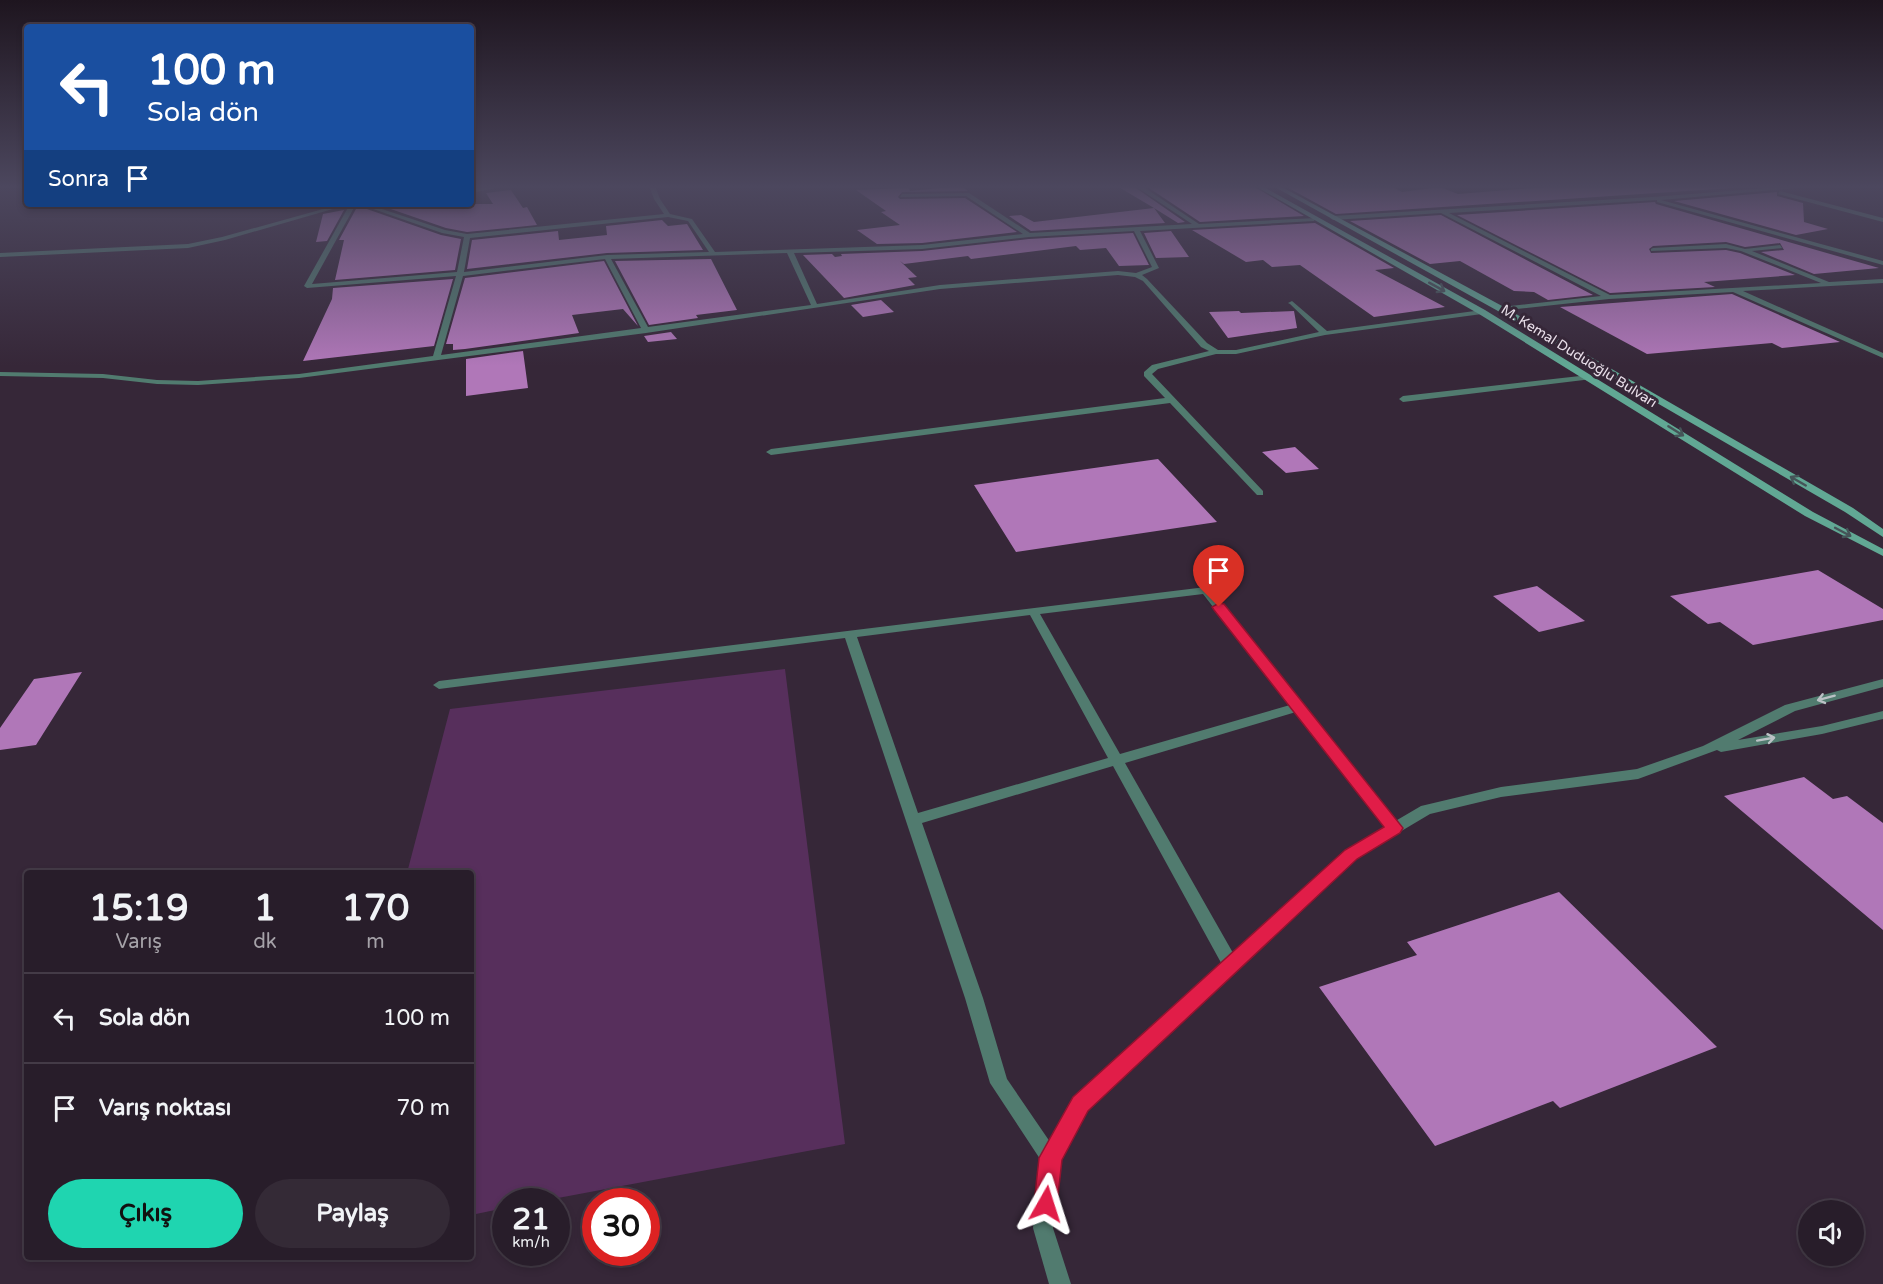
<!DOCTYPE html>
<html lang="tr">
<meta charset="utf-8">
<style>
:root{--surface:#281d2a;--page:#342a36;--text:#f1f3f6;--muted:#a5a2a8;--line:#443b47;--accent:#1fd5b0}
body{margin:0;font-family:"Varela Round",sans-serif;background:var(--page);color:var(--text);height:100vh;display:flex;flex-direction:column;font-size:22px;white-space:nowrap}
*{box-sizing:border-box;margin:0}
p{font-size:20px;color:var(--muted)}
.icon{flex:none;width:33px;height:33px;fill:none;stroke:currentColor;stroke-width:2;stroke-linecap:round;stroke-linejoin:round}
.map{position:relative;flex:1;overflow:hidden}
.details{position:absolute;left:24px;top:870px;width:450px;height:390px;display:flex;flex-direction:column;background:var(--surface);border-radius:6px;box-shadow:0 3px 9px #0003,0 0 0 2px var(--line)}
.details>*{flex:none}
.hud{position:absolute;left:24px;top:24px;width:450px;height:183px;border-radius:6px;box-shadow:0 3px 9px #0003,0 0 0 2px var(--line);background:#1a4fa0;color:#fff;overflow:hidden}
.fabs{position:absolute;left:1798px;top:1200px;display:grid;gap:12px}
.fabs a{display:grid;place-items:center;width:66px;height:66px;border-radius:50%;background:var(--surface);box-shadow:0 3px 9px #0003,0 0 0 2px var(--line);font-size:30px}
.speed{position:absolute;left:492px;top:1188px;display:flex;gap:12px;font-size:30px;font-weight:700;text-align:center}
.speed>*{display:grid;place-content:center;width:78px;height:78px;border-radius:50%;background:var(--surface);box-shadow:0 3px 9px #0003,0 0 0 2px var(--line);line-height:1}
.speed small{font-size:15px;font-weight:400}
.speed .limit{border:9px solid #d22;background:#fff;color:#111}
.pin{position:absolute;display:grid;place-items:center;width:51px;height:51px;color:#fff;margin:-62px -26px;border-radius:50% 50% 50% 0;rotate:-45deg;box-shadow:0 0 6px #0007}
.pin .icon{rotate:45deg}
.me{position:absolute;width:66px;margin:-33px;rotate:6deg;stroke-linejoin:round;filter:drop-shadow(0 0 4px #0008)}
.turn{display:flex;align-items:center;gap:21px;height:126px;padding:0 24px;font-size:27px}
.turn .icon{width:78px;height:78px;stroke-width:2.5}
.turn b{display:block;font-size:42px;line-height:51px}
.then{display:flex;align-items:center;height:57px;padding:0 24px;background:#0003;gap:12px;font-size:22px}
.eta{display:flex;justify-content:space-evenly;align-items:center;height:102px;text-align:center}
.eta b{font-size:36px;font-weight:700;line-height:42px}
.primary-button{display:flex;gap:12px;margin-top:auto;padding:12px 24px}
.primary-button a{flex:1;height:69px;border-radius:36px;background:var(--accent);color:#111;font-size:24px;font-weight:700;line-height:69px;text-align:center}
.primary-button a+a{background:var(--page);color:var(--text)}
ul{padding:0;list-style:none}
li{display:flex;align-items:center;gap:18px;height:90px;padding:0 24px;border-top:2px solid var(--line)}
li div{flex:1}
li b{display:block;font-size:22px}
li em{font-style:normal}
.map>svg:first-child{display:block}
.green{fill:#572f5c}
.building{fill:#b077b8}
.lines{fill:none;stroke-linecap:round;stroke-linejoin:round}
.lane{fill:#517b6f;fill-rule:evenodd}
.street{fill:#517b6f;fill-rule:evenodd}
.secondary{fill:#61a894;fill-rule:evenodd}
.oneway{stroke:#455458}
.oneway2{stroke:#bbc1c5}
.route{fill:#e11d48;stroke:#92132f;stroke-width:1.5}
.labels{text-anchor:middle;dominant-baseline:central;stroke-width:6;stroke-linejoin:round;paint-order:stroke}
.far-street-label{font-size:14px;fill:#e9dfea;stroke:#362738}
</style>
<div class="map">
<svg width="1883" height="1284" viewBox="0 0 1883 1284">
<rect width="100%" height="100%" fill="#362738"/>
<!-- green -->
<path class="green" d="M785 669 845 1144 542 1201 506 1202 505 1208 471 1215V873H407L450 709Z"/>
<!-- building -->
<path class="building" d="M961 186 968 191 902 192 898 197 900 199 965 198 1017 232 922 243 877 244 857 230 900 225 881 212 886 211 856 190 908 188 910 191Z
M1117 186H1133L1185 222 1178 223 1154 208 1165 223 1031 231 1009 216 1021 215 1034 222 1154 208Z
M1146 186H1253L1304 216 1200 222Z
M1285 186H1391L1402 192 1440 187 1458 194 1559 186H1762L1336 214Z
M511 190 523 208 527 207 537 225 467 232 446 228 382 206 408 204H493L486 193Z
M1777 192V196L1803 203 1804 222 1828 229 1796 235 1674 201Z
M1655 202 1656 204 1879 268 1814 274 1761 252 1784 250 1780 243 1745 247 1726 242 1653 246 1649 249 1651 253 1726 250 1740 253 1795 275 1704 282 1715 287 1610 293 1457 215Z
M364 208 441 235 461 239 455 270 335 280 344 240H339L356 209Z
M344 210 327 241 316 242 323 214Z
M1441 215 1593 295 1548 300 1534 292 1514 291 1460 261 1430 264 1350 221Z
M662 220 668 226 687 224 703 250 607 253 467 269 472 240 558 231 559 240 607 235 606 226Z
M1315 223 1394 268 1375 270 1445 307 1374 317 1300 265 1272 267 1263 260 1246 262 1192 230Z
M1171 231 1189 257 1156 258 1144 233Z
M1133 233 1149 265 1119 266 1106 248 1080 250 1076 246 971 259 968 256 904 264 900 261 917 277 908 278 915 285 844 298 803 255 832 254 835 257 842 256 841 254 922 251 1029 239Z
M711 259 737 310 696 315 698 318 649 325 615 261Z
M604 261 638 326 623 309 572 315 579 333 465 349 453 350V344H446L465 278Z
M453 279 434 346 303 361 332 299 333 288Z
M1732 294 1840 342 1782 348 1772 343 1647 354 1560 307Z
M881 300 894 312 863 317 851 305Z
M1239 311 1241 313 1294 311 1297 328 1228 338 1209 312Z
M671 332 677 339 648 342 644 336Z
M523 351 528 388 466 396V359Z
M1295 447 1319 469 1286 473 1262 452Z
M1158 459 1217 522 1016 552 974 485Z
M1818 570 1883 609V620L1753 645 1720 622 1708 624 1670 596Z
M1537 586 1585 621 1539 632 1493 596Z
M82 672 36 745 0 750V728L34 679Z
M1804 777 1833 799 1847 796 1883 823V930L1724 796Z
M1559 892 1717 1047 1560 1108 1553 1101 1435 1146 1319 987 1417 955 1407 942Z"/>
<g class="lines">
<!-- lane -->
<path class="lane" d="M1589 375 1593 377 1592 379 1403 402 1399 399 1403 396Z
M1206 587 1210 588 1402 828 1400 832 1395 833 1390 832 1296 712 1125 763 1237 960 1239 965 1237 970 1231 972 1225 970 1113 766 922 823 983 998 1007 1079 1061 1158 1058 1165 1051 1168 1044 1165 990 1083 965 998 845 638 439 689 433 685 439 681ZM1203 594 1290 705 1120 754 1040 614ZM1030 615 1108 758 918 813 857 637Z"/>
<!-- street -->
<path class="street" d="M492 186H506L471 193V189Z
M649 186H655L660 199 670 214 692 219 715 252 922 245 1023 234 966 196 900 197 902 194 969 193 1030 233 1192 224 1135 186H1142L1199 224 1316 218 1314 221 1140 231 1159 268 1142 275 1147 279 1207 343 1218 350H1236L1319 332 1290 304 1288 303 1292 301 1327 331 1482 310 1486 312 1482 314 1325 335 1236 354H1216L1158 369 1152 374 1263 491V495H1257L1170 403 771 455 766 452 771 449 1165 398 1144 376V372L1152 365 1209 351 1201 347 1143 281 1135 277 1118 275 940 289 646 333 299 378 198 385 157 384 103 378 0 376V372L103 374 157 380 198 381 299 374 433 356 456 276 307 288 304 286 350 204H356L312 284 457 272 464 237 442 233 359 204H367L445 230 467 234 664 214 654 199ZM668 217 688 221 709 252 607 255 464 272 470 238ZM1134 231 1152 267 1136 273 1118 271 940 285 817 304 794 253 922 249 1029 237ZM787 253 811 305 648 327 611 259ZM605 259 641 328 441 355 463 276Z
M1793 186H1818L1661 200 1883 261V265L1657 202V200L1449 213 1610 295 1821 283 1741 251 1726 248 1651 251V249L1653 248 1726 244 1745 249 1780 245 1782 248 1752 251 1829 282 1883 279V283L1743 291 1883 353V358L1733 292 1609 299 1498 311 1497 309 1501 307 1601 296 1441 213 1333 220 1330 218 1333 216 1652 197Z
M1780 191 1883 218V222L1778 194Z
M341 204H350L225 240 188 248 0 257V253L188 244 222 237Z
M1883 679V687L1795 711 1738 740 1822 726 1883 711V719L1822 734 1721 752 1717 750 1638 779 1501 797 1430 814 1356 858 1087 1110 1061 1160 1053 1228 1071 1284H1049L1033 1228 1041 1158 1073 1098 1346 850 1421 806 1501 787 1637 769 1703 746 1785 705Z"/>
<!-- secondary -->
<path class="secondary" d="M1255 186H1262L1485 310 1813 512 1883 549V556L1805 516 1479 314Z
M1273 186H1280L1504 307 1853 508 1883 529V537L1845 512 1498 311Z"/>
</g>
<!-- one-way arrows -->
<defs><path id="oneway-shaft" d="M-6 0H5M1.5-3L5.5 0L1.5 3" fill="none" stroke-width="1.6" stroke-linecap="round" stroke-linejoin="round" transform="scale(1.5)"/></defs>
<g class="oneway">
<use href="#oneway-shaft" transform="translate(1437 287) rotate(29)"/>
<use href="#oneway-shaft" transform="translate(1676 431) rotate(32)"/>
<use href="#oneway-shaft" transform="translate(1798 481) rotate(-150)"/>
<use href="#oneway-shaft" transform="translate(1843 532) rotate(28)"/>
</g>
<g class="oneway2">
<use href="#oneway-shaft" transform="translate(1826 698) rotate(165)"/>
<use href="#oneway-shaft" transform="translate(1766 739) rotate(-10)"/>
</g>
<!-- sky -->
<linearGradient id="sky" x2="0" y2="1"><stop stop-color="#1e151f"/><stop offset="0.51" stop-color="#4c475e"/><stop offset="1" stop-color="#4c475e" stop-opacity="0"/></linearGradient>
<rect width="1883" height="366" fill="url(#sky)"/>
<!-- route -->
<path class="route" d="M1219 603 1224 604 1403 828 1400 833 1357 859 1088 1111 1062 1160 1057 1204 1054 1213 1046 1216 1037 1213 1034 1204 1039 1158 1073 1097 1345 850 1384 827 1214 610 1212 607Z"/>
<g class="labels">
<!-- far-street labels -->
<g class="far-street-label">
<text transform="translate(1579 356) rotate(32)">M. Kemal Duduoğlu Bulvarı</text>
</g>
</g>
</svg>
<div class="fabs">
<a><svg class="icon" aria-label="sound" viewBox="0 0 24 24"><path d="M4 9h4l5-4v14l-5-4H4zM17 9q2 3 0 6"/></svg></a>
</div>
<div class="speed"><div>21<small>km/h</small></div><div class="limit">30</div></div>
<div class="pin" style="left:1219px;top:607px;background:#d93025"><svg class="icon" aria-label="arrive" viewBox="0 0 24 24"><path d="M6 21V4h12l-3 4 3 4H6"/></svg></div>
<svg class="me" style="left:1046px;top:1204px" viewBox="-20 -20 40 40"><path d="M0-17L14 15 0 8-14 15z" fill="#e11d48" stroke="#fff" stroke-width="4"/></svg>
<div class="hud">
<div class="turn"><svg class="icon" aria-label="left" viewBox="0 0 24 24"><path d="M17 20v-9H6M10 6l-5 5 5 5"/></svg><div><b>100 m</b>Sola dön</div></div>
<div class="then">Sonra<svg class="icon" aria-label="arrive" viewBox="0 0 24 24"><path d="M6 21V4h12l-3 4 3 4H6"/></svg></div>
</div>
<section class="details">
<div class="eta">
<div><b>15:19</b><p>Varış</p></div>
<div><b>1</b><p>dk</p></div>
<div><b>170</b><p>m</p></div>
</div>
<ul>
<li><svg class="icon" aria-label="left" viewBox="0 0 24 24"><path d="M17 20v-9H6M10 6l-5 5 5 5"/></svg><div><b>Sola dön</b></div><em>100 m</em></li>
<li><svg class="icon" aria-label="arrive" viewBox="0 0 24 24"><path d="M6 21V4h12l-3 4 3 4H6"/></svg><div><b>Varış noktası</b></div><em>70 m</em></li>
</ul>
<div class="primary-button"><a>Çıkış</a><a>Paylaş</a></div>
</section>
</div>
